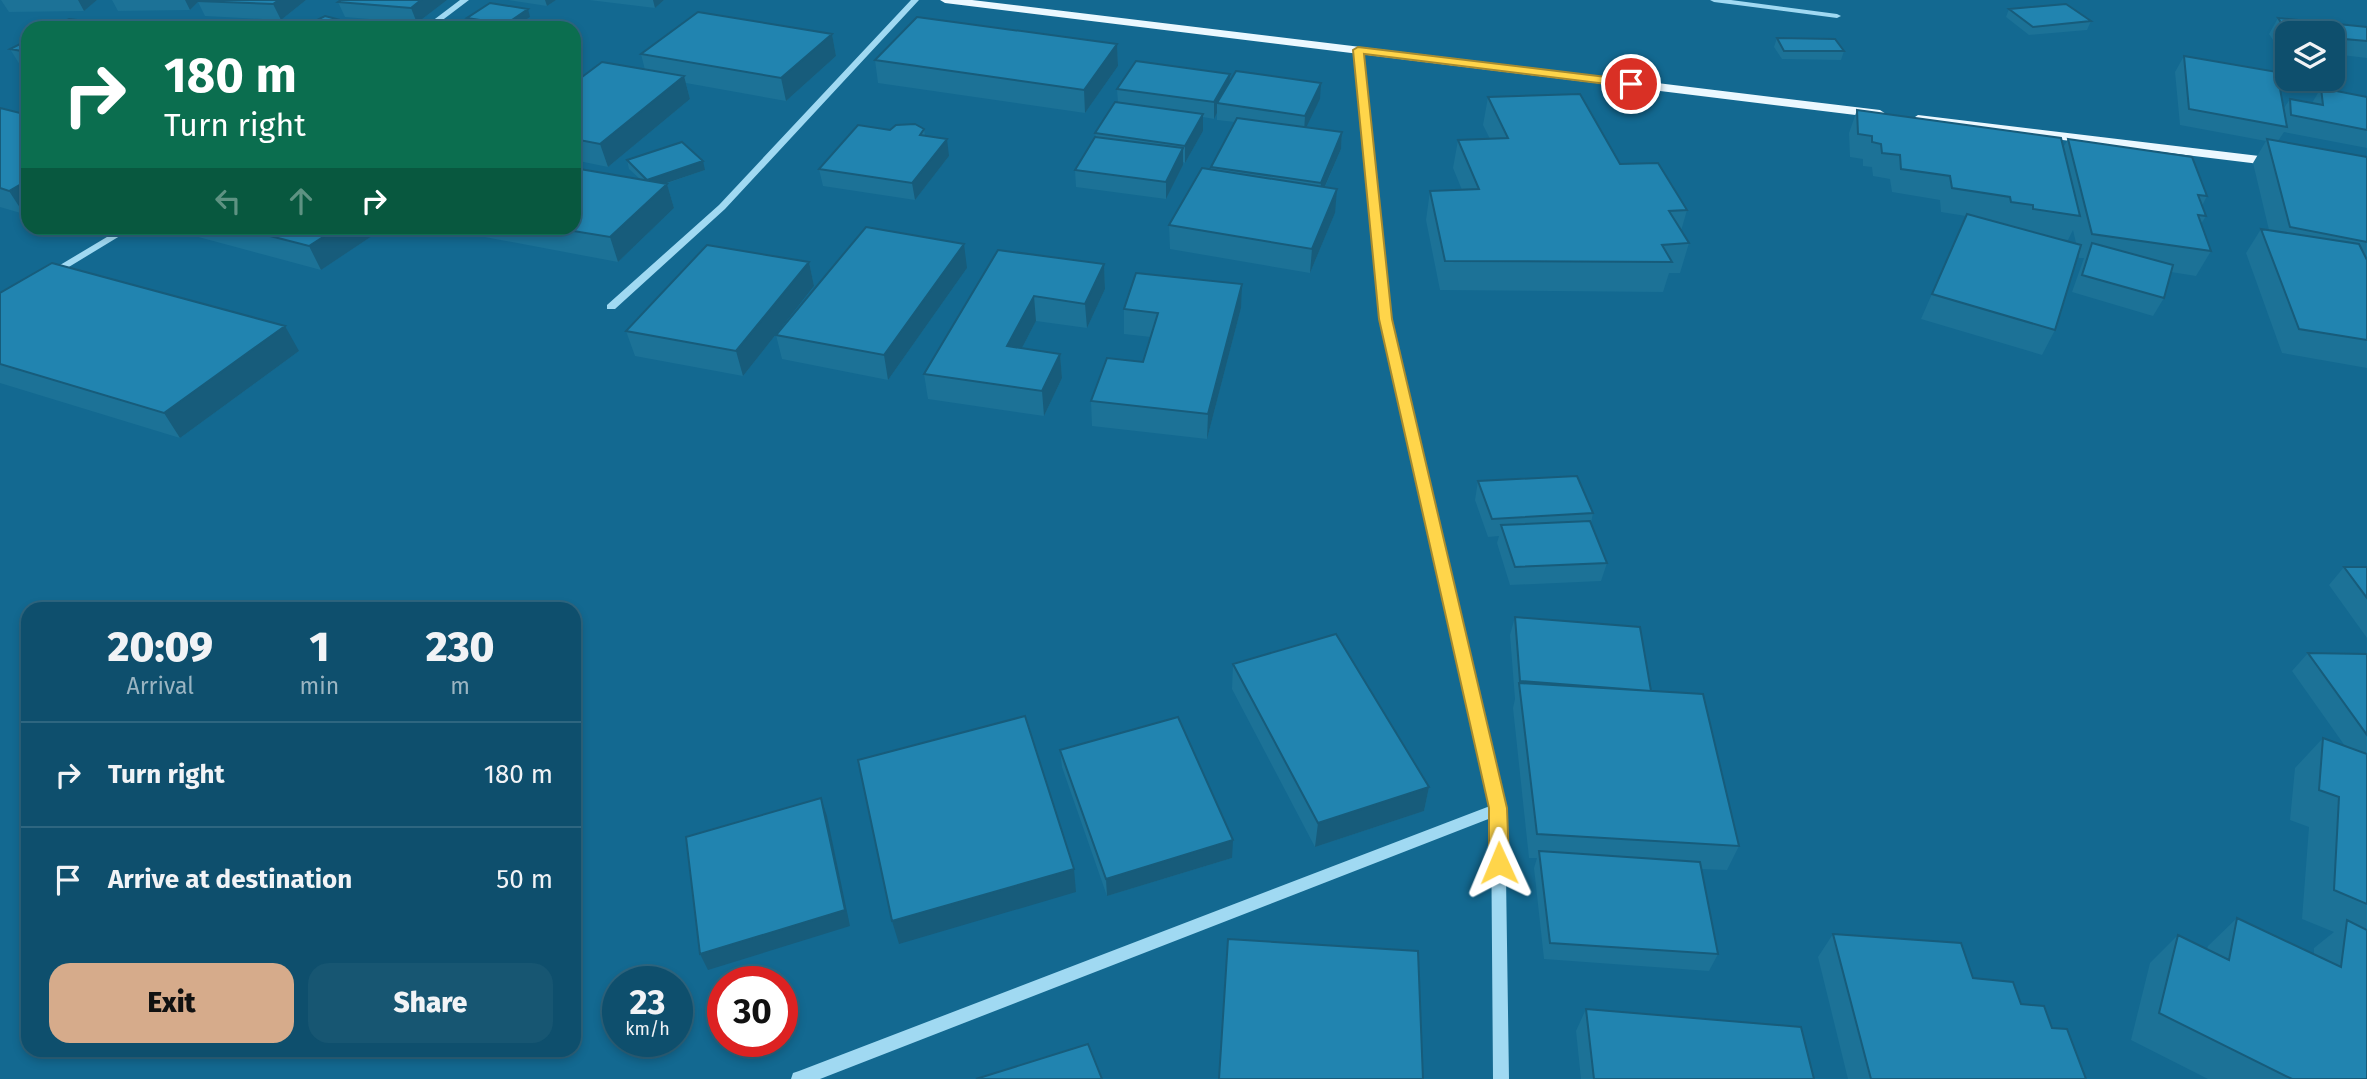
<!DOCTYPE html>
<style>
:root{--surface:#0e4f6d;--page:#175672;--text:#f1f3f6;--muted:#9bb5c2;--line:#2e6680;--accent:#d6ab8b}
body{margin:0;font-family:"Fira Sans",sans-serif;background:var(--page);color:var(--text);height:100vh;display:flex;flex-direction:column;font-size:26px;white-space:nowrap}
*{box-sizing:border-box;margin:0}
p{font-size:23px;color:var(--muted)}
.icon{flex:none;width:38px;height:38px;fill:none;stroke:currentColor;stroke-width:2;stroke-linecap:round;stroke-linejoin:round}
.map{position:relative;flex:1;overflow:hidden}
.drawer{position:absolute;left:21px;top:602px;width:560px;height:455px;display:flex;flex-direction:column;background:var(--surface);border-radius:21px;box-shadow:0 4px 10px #0003,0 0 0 2px var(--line)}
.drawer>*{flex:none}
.top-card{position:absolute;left:21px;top:21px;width:560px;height:214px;border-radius:21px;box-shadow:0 4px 10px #0003,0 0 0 2px var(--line);background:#0b6e4f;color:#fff;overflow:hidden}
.fabs{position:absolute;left:2275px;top:21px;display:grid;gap:14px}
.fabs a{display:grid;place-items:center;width:70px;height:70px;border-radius:14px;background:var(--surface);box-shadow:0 4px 10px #0003,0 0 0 2px var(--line);font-size:35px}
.speed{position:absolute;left:602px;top:966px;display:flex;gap:14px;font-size:35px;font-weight:700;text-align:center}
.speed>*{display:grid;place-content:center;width:91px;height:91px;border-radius:50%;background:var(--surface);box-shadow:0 4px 10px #0003,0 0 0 2px var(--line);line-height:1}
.speed small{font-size:18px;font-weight:400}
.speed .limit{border:10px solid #d22;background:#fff;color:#111}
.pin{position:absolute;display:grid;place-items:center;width:60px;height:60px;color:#fff;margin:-30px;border:4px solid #fff;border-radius:50%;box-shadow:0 2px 7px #0007}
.me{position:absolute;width:77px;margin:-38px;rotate:359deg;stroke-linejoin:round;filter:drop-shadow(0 0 5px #0008)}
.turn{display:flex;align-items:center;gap:24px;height:147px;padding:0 28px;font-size:32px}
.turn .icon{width:91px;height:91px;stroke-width:2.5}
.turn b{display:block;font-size:49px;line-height:60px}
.lanes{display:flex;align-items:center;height:66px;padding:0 28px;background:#0003;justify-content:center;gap:35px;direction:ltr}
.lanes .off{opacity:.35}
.eta{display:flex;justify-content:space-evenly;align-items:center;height:119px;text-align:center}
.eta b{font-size:42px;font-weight:800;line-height:49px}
.action{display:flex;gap:14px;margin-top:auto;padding:14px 28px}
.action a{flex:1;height:80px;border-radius:21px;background:var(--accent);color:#111;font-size:28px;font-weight:800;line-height:80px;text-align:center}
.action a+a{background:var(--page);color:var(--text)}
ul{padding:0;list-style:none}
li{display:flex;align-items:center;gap:21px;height:105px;padding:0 28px;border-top:2px solid var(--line)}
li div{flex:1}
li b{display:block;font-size:26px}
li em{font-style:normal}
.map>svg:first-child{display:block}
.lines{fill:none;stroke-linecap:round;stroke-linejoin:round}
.minor{fill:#a0d9f2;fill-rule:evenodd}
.major{fill:#ebf8ff;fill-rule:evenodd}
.wall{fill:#1c7297;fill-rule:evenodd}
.shaded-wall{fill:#175c7b}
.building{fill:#2184b0;stroke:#175c7b;stroke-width:2}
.route{fill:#ffd54a;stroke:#a68a30;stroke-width:2}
</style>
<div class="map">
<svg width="2367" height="1079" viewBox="0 0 2367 1079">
<rect width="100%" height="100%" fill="#136991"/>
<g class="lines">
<!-- minor -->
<path class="minor" d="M460 0H469L432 28H423Z
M911 0H919L725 209 615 309H607V305L719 205Z
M1710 0H1731L1837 14 1841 16 1837 18 1714 2Z
M1355 48 1362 50 1391 319 1505 809 1509 1079H1493L1491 818 820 1079H791L793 1073 799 1071 1490 806 1381 319Z
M122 228H133L54 276H46L45 274Z"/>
<!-- major -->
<path class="major" d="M940 0H972L1880 110 1886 114 1880 118 945 3Z
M1918 115 2276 158 2282 162 2276 166 1914 122 1912 119Z"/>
</g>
<!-- wall -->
<path class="wall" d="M1 0H97L84 11 9 12Z
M112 0H306L281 20 205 16 198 2 190 10 118 11Z
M341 0H447L417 23 345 17 338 2Z
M508 0H556L547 6Z
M589 0H664L655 8Z
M2009 9 2091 21 2087 30 2029 35 2006 17Z
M530 17 514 28H483L470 26 467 18Z
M2278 18 2367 27V58L2333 54V33H2287V50L2279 49 2269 34Z
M832 34 836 56 786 101 686 83 690 99 608 167 574 160V83L645 70 641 54Z
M1777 38 1844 51 1841 60 1782 59 1774 47Z
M28 40V67L20 65 10 49Z
M1117 44 1118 66 1085 113 878 83 875 60Z
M2184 56 2284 108 2290 99 2312 103 2321 88 2367 97V148L2284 132 2278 141 2367 157V368L2282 353 2246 253 2261 229 2269 230 2253 163 2266 141 2180 125 2175 72Z
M1229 82 1320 99 1306 127 1342 132 1341 149 1325 187 1335 213 1310 273 1170 249 1169 225 1211 170V167L1235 122 1217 120V113L1214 119 1203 117V131L1185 163 1183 162V165L1166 199 1076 187 1075 170 1096 137 1095 133 1118 103 1117 89Z
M1488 97 1620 164 1687 210 1681 231 1689 243 1680 273H1669L1663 292 1440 290 1426 220 1430 191 1462 190 1453 168 1458 140 1490 139 1483 125Z
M0 108 28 115V212L24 214 0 207Z
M1857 110 2063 148 2068 139 2207 196 2202 206 2206 216 2201 224 2211 251 2196 276 2171 272 2164 298 2153 316 2072 292 2084 258H2079V254L2055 330 2042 355 1921 319 1966 216 1941 212 1940 200 1892 192 1890 179 1873 176 1872 167 1863 166V159L1850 157 1849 133ZM2073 230 2076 243 2060 239 2068 240Z
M924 129 925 136 949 156 915 200 823 186 819 169 890 130Z
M627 160 705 170 665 184H667L674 208 618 262 437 228H574L640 179 629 169Z
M165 228H384L321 270Z
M998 250 1104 264 1105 289 1087 328 1036 321 1022 348 1060 354 1062 378 1044 416 928 399 924 374Z
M809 262 814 286 743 376 635 356 626 331Z
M967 268 888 380 782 359 776 335Z
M0 293 299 351 180 438 0 383Z
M1241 308 1207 439 1092 426 1091 401 1143 362 1151 337 1124 334V309Z
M1478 481 1593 513 1591 523 1607 563 1601 581 1510 585 1497 543 1499 536 1488 537 1475 500Z
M2344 567H2367V638L2329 585Z
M1515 617 1651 691 1739 846 1727 870 1701 869 1718 954 1709 971 1544 959 1534 868 1537 858H1529L1513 708 1515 699 1510 635Z
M2308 653 2367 654V1079H2208L2131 1040 2150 963 2178 935 2207 949 2208 946 2237 918 2314 954V948L2334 932 2302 919 2309 827 2290 820 2295 768 2323 738 2345 746 2292 671Z
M1233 664 1429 787 1424 811 1315 847 1232 689Z
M1060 750 1232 858 1107 896 1062 767Z
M1833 934 2021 1004 2052 1028 2086 1079H1848L1818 957Z
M1586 1009 1814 1079H1581L1576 1031Z"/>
<!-- shaded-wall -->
<path class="shaded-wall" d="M78 0H97L84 11Z
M185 0H200L197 1 198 2 190 10Z
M279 0H306L281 20 273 4Z
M421 0H447L417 23 411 8Z
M545 0H556L547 6Z
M653 0H664L655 8Z
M528 9 530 17 514 28H508L506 24Z
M832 34 836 56 786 101 781 78Z
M1117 44 1118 66 1085 113 1084 90Z
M1230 74 1229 90 1217 103V113L1214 119V102Z
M684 76 690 99 608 167 600 144Z
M1321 83 1320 99 1304 132 1305 116Z
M1203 114V131L1185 163V146Z
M1342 132 1341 149 1319 200 1321 183Z
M947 139 949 156 915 200 912 183Z
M1183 148V165L1166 199V182Z
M703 161 705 170 649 189 647 180Z
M28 180V212L24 214 9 191Z
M667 184 674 208 618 262 610 237Z
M1337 189 1335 213 1310 273 1312 249Z
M337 228H384L321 270 309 246Z
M964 244 967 268 888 380 884 355Z
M809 262 814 286 743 376 736 351Z
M1104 264 1105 289 1087 328 1085 304Z
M1242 284 1241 308 1207 439 1208 414Z
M1034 296 1036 321 1010 371 1007 346Z
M285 326 299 351 180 438 164 413Z
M1060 354 1062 378 1044 416 1042 391Z
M1429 787 1424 811 1315 847 1318 823Z
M821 798 827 816 850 926 708 970 700 954Z
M1233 840 1232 858 1107 896 1106 879Z
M1074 869 1076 892 899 944 892 921Z"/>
<!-- building -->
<path class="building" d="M199 0H279L273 4 197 1Z
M341 0H421L411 8 338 2Z
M490 3 528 9 506 24 467 18Z
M2066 4 2091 21 2033 27 2009 9Z
M698 12 832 34 781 78 641 54Z
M325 16 370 28H301Z
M917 17 1117 44 1084 90 875 60Z
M2278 18 2367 27V41L2333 38V33H2288Z
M69 19 124 26 121 28H51Z
M1777 38 1835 39 1844 51H1784Z
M28 40V52L10 49Z
M2184 56 2277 72 2287 127 2189 109Z
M1136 61 1230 74 1214 102 1117 89Z
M602 62 684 76 600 144 574 139V83Z
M1236 71 1321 83 1305 116 1217 103Z
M2321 88 2367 97V130L2291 115 2290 99 2323 105Z
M1580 94 1620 164 1658 163 1687 210 1669 211 1689 243 1662 245 1672 262 1445 261 1430 191 1479 189 1458 140 1508 138 1488 97Z
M1115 102 1203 114 1185 146 1095 133Z
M0 108 28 115V180L9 191 0 188Z
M1857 110 2061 138 2080 216 2033 209V205L2011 202 2010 197 1952 188 1950 176 1901 169 1900 155 1882 153 1881 144 1872 142V136L1858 134Z
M1237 118 1342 132 1321 183 1211 167Z
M915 124 924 129 920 135 947 139 912 183 819 169 858 125 890 130 896 125Z
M1095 137 1183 148 1166 182 1075 170Z
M2068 139 2192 157 2207 196 2198 195 2206 216 2198 215 2211 251 2092 234Z
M2267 139 2367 157V242L2290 227Z
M682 142 703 161 647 180 627 160Z
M574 168 667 184 610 237 555 228H574Z
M1202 168 1337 189 1312 249 1169 225Z
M1967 214 2081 245 2055 330 1932 294Z
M866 227 964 244 884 355 776 335Z
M239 228H337L309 246Z
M2261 229 2359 244 2367 260V340L2299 329Z
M2092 243 2173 265 2164 298 2082 275Z
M707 245 809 262 736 351 626 331Z
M998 250 1104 264 1085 304 1034 296 1007 346 1060 354 1042 391 924 374Z
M52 263 285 326 164 413 0 364V293Z
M1136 273 1242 284 1208 414 1091 401 1107 358 1143 362 1158 313 1124 309Z
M1577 476 1593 513 1492 519 1478 481Z
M1590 521 1607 563 1515 567 1501 525Z
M2344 567H2367V598Z
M1515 617 1640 627 1651 691 1520 681Z
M1336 634 1429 787 1318 823 1233 664Z
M2308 653 2367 654V735Z
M1519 683 1703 694 1739 846 1537 834Z
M1025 716 1074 869 892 921 858 760Z
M1178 717 1233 840 1106 879 1060 750Z
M2323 738 2367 754V904L2334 890 2339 797 2319 790Z
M821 798 845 910 700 954 686 837Z
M1539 851 1700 862 1718 954 1550 943Z
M2237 918 2341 967 2347 920 2367 930V1079H2292L2159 1013 2178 935 2229 960Z
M1833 934 1961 943 1973 978 2013 982 2021 1004 2044 1006 2052 1028 2067 1029 2086 1079H1871Z
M1228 939 1418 951 1423 1079H1219Z
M1586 1009 1801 1027 1814 1079H1594Z
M1088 1044 1102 1079H976Z"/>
<!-- route -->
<path class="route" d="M1358 47 1631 80 1636 84 1631 87 1364 54 1392 319 1507 808 1509 863 1506 869 1499 871 1492 869 1489 863V808L1379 319 1353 50Z"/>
</svg>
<div class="fabs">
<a><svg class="icon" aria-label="layers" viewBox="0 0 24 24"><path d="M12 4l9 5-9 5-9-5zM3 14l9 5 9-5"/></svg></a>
</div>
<div class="speed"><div>23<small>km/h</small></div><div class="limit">30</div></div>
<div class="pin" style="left:1631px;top:84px;background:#d93025"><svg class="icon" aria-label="arrive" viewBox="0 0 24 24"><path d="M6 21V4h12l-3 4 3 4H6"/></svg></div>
<svg class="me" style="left:1499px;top:863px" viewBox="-20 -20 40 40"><path d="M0-17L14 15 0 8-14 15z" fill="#ffd54a" stroke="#fff" stroke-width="4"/></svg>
<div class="top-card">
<div class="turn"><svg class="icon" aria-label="right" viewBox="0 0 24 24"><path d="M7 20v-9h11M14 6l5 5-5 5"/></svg><div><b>180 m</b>Turn right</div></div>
<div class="lanes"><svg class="icon off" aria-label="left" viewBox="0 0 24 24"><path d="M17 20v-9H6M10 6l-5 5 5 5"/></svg><svg class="icon off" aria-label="ahead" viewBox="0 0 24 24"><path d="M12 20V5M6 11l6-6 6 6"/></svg><svg class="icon" aria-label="right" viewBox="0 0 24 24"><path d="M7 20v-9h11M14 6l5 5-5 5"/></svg></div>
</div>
<section class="drawer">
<div class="eta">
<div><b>20:09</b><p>Arrival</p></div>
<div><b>1</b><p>min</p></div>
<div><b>230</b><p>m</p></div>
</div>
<ul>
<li><svg class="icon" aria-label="right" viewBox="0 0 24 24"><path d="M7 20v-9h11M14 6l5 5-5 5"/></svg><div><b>Turn right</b></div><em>180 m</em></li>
<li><svg class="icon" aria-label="arrive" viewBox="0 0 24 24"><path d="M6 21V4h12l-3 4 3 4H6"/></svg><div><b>Arrive at destination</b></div><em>50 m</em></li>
</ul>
<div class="action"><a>Exit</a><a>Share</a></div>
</section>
</div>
